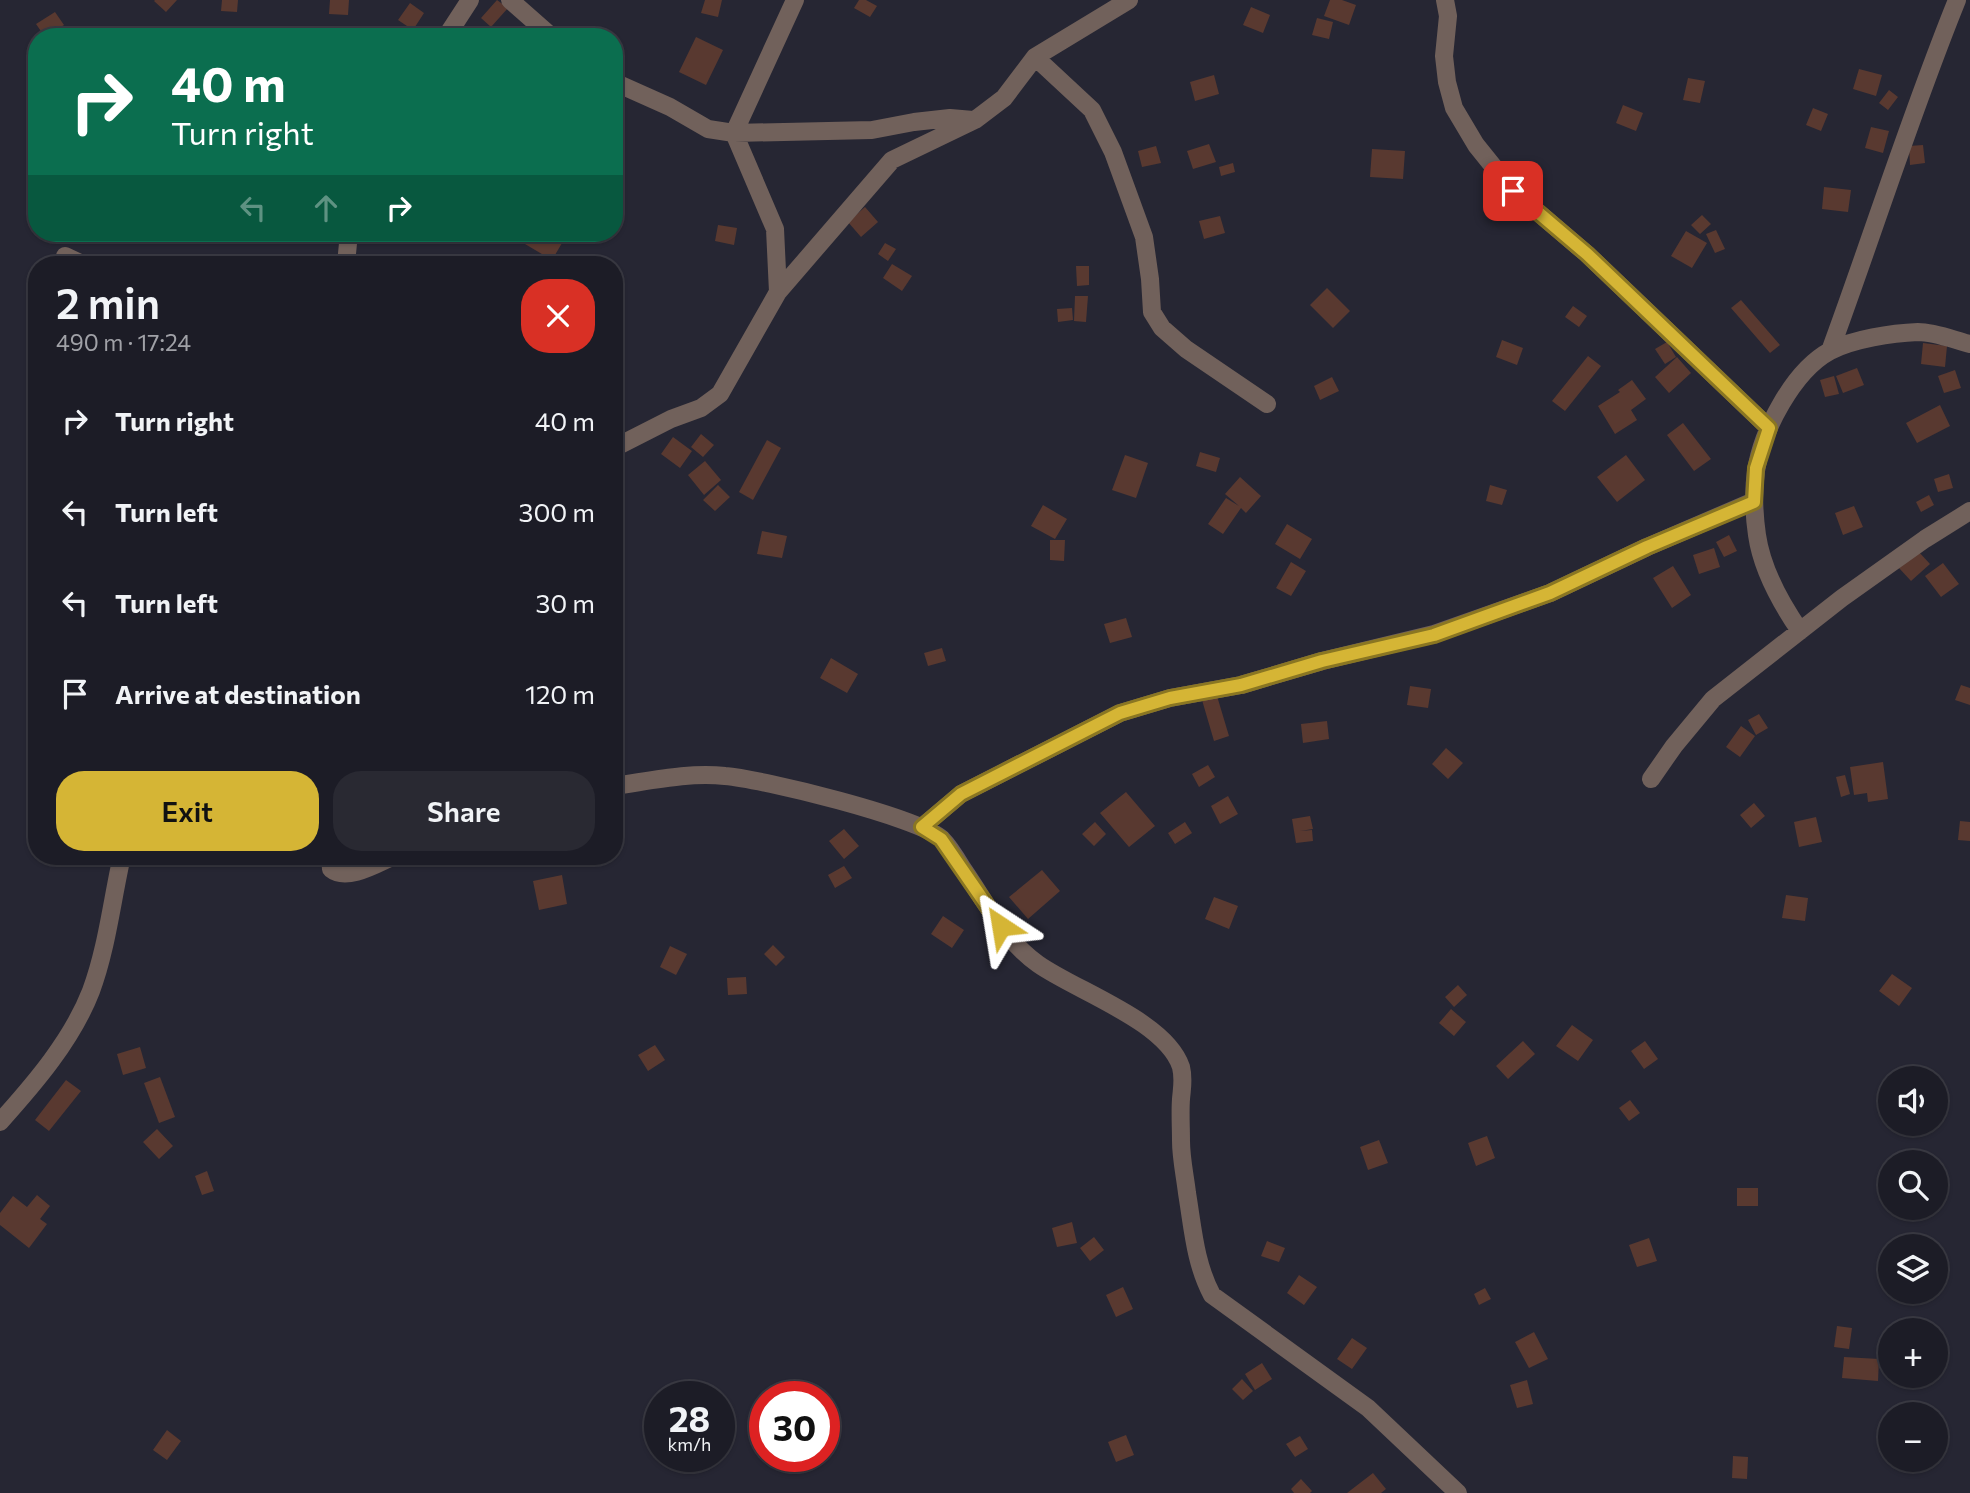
<!DOCTYPE html>
<meta charset="utf-8">
<style>
:root{--surface:#1c1c26;--page:#292932;--text:#f1f3f6;--muted:#a0a1a7;--line:#3a3a43;--accent:#d5b535}
body{margin:0;font-family:Commissioner,sans-serif;background:var(--page);color:var(--text);height:100vh;display:flex;flex-direction:column;font-size:26px;white-space:nowrap}
*{box-sizing:border-box;margin:0}
p{font-size:23px;color:var(--muted)}
.icon{flex:none;width:38px;height:38px;fill:none;stroke:currentColor;stroke-width:2;stroke-linecap:round;stroke-linejoin:round}
.map{position:relative;flex:1;overflow:hidden}
.panel{position:absolute;left:28px;top:256px;width:595px;height:609px;display:flex;flex-direction:column;background:var(--surface);border-radius:28px;box-shadow:0 2px 5px #0004,0 0 0 2px var(--line)}
.panel>*{flex:none}
.hud{position:absolute;left:28px;top:28px;width:595px;height:214px;border-radius:28px;box-shadow:0 2px 5px #0004,0 0 0 2px var(--line);background:#0b6e4f;color:#fff;overflow:hidden}
.fabs{position:absolute;left:1878px;top:1066px;display:grid;gap:14px}
.fabs a{display:grid;place-items:center;width:70px;height:70px;border-radius:50%;background:var(--surface);box-shadow:0 2px 5px #0004,0 0 0 2px var(--line);font-size:35px}
.speed{position:absolute;left:644px;top:1381px;display:flex;gap:14px;font-size:35px;font-weight:700;text-align:center}
.speed>*{display:grid;place-content:center;width:91px;height:91px;border-radius:50%;background:var(--surface);box-shadow:0 2px 5px #0004,0 0 0 2px var(--line);line-height:1}
.speed small{font-size:18px;font-weight:400}
.speed .limit{border:10px solid #d22;background:#fff;color:#111}
.pin{position:absolute;display:grid;place-items:center;width:60px;height:60px;color:#fff;margin:-30px;border-radius:14px;box-shadow:0 4px 10px #0006}
.me{position:absolute;width:77px;margin:-38px;rotate:327deg;stroke-linejoin:round;filter:drop-shadow(0 0 5px #0008)}
.turn{display:flex;align-items:center;gap:24px;height:147px;padding:0 28px;font-size:32px}
.turn .icon{width:91px;height:91px;stroke-width:2.5}
.turn b{display:block;font-size:49px;line-height:60px}
.lanes{display:flex;align-items:center;height:66px;padding:0 28px;background:#0003;justify-content:center;gap:35px;direction:ltr}
.lanes .off{opacity:.35}
.round{display:grid;place-items:center;flex:none;width:74px;height:74px;border-radius:28px;background:var(--page)}
.summary{display:flex;align-items:center;justify-content:space-between;height:119px;padding:0 28px}
h1{font-size:42px;font-weight:600;line-height:52px}
.action{display:flex;gap:14px;margin-top:auto;padding:14px 28px}
.action a{flex:1;height:80px;border-radius:28px;background:var(--accent);color:#111;font-size:28px;font-weight:600;line-height:80px;text-align:center}
.action a+a{background:var(--page);color:var(--text)}
ul{padding:0;list-style:none}
li{display:flex;align-items:center;gap:21px;height:91px;padding:0 28px}
li div{flex:1}
li b{display:block;font-size:26px}
li em{font-style:normal}
.map>svg:first-child{display:block}
.building{fill:#593930}
.lines{fill:none;stroke-linecap:round;stroke-linejoin:round}
.street{stroke:#71615b;stroke-width:18}
.route-casing{stroke:#8a7622;stroke-width:18}
.route{stroke:#d5b535;stroke-width:12}
</style>
<div class="map">
<svg width="1970" height="1493" viewBox="0 0 1970 1493">
<rect width="100%" height="100%" fill="#262633"/>
<!-- building -->
<path class="building" d="M155 0H177L166 12 154 1Z
M222 0H238L237 12 221 11Z
M330 0H349L348 15 329 14Z
M497 0 508 8 491 27 481 18Z
M705 0H722L718 17 701 13Z
M859 0H866L877 6 870 17 854 8Z
M1330 0H1342L1356 5 1349 25 1324 16Z
M410 3 424 13 413 30 398 20Z
M1251 7 1270 15 1263 33 1243 25Z
M55 12 64 25 45 37 36 24Z
M1317 18 1333 22 1329 39 1312 35Z
M696 37 723 50 706 85 679 72Z
M1859 69 1882 75 1876 96 1853 89Z
M1214 75 1219 94 1195 101 1190 82Z
M1688 78 1705 81 1700 103 1683 100Z
M1889 90 1898 97 1888 110 1879 103Z
M1623 105 1643 113 1636 131 1616 123Z
M1813 108 1828 114 1821 131 1806 125Z
M1871 127 1889 131 1883 153 1865 148Z
M1209 144 1216 162 1193 169 1187 151Z
M1923 145 1925 163 1910 165 1909 146Z
M1156 146 1161 163 1142 167 1138 151Z
M1372 149 1405 151 1403 179 1370 177Z
M1233 163 1235 172 1221 176 1219 167Z
M1824 187 1851 190 1848 212 1822 209Z
M865 207 878 222 861 237 848 222Z
M1702 215 1711 224 1700 234 1691 225Z
M1220 216 1225 233 1204 239 1199 221Z
M718 225 737 228 734 245 715 241Z
M1716 230 1725 249 1715 253 1706 234Z
M1686 231 1707 243 1692 268 1671 256Z
M532 233H568L552 260 525 244Z
M885 243 896 249 888 261 878 254Z
M892 264 912 276 902 291 883 278Z
M1076 266H1089V285L1077 286Z
M1327 288 1350 311 1333 328 1310 305Z
M1075 296H1088L1086 322 1074 321Z
M1741 300 1780 345 1770 353 1731 308Z
M1573 306 1587 316 1579 327 1565 317Z
M1072 308 1073 320 1058 322 1057 309Z
M1502 340 1523 348 1517 365 1496 357Z
M1667 342 1676 357 1665 364 1655 349Z
M1923 343 1947 346 1945 367 1921 364Z
M1588 356 1601 366 1565 411 1552 401Z
M1677 357 1691 373 1669 393 1655 377Z
M1857 368 1864 385 1843 393 1836 376Z
M1955 370 1961 388 1944 393 1938 376Z
M1834 376 1839 394 1825 397 1820 380Z
M1332 377 1339 391 1320 400 1314 386Z
M1632 380 1646 399 1631 410 1637 420 1615 434 1598 406 1620 392 1618 390Z
M1940 405 1950 426 1917 443 1906 423Z
M1683 423 1711 459 1694 471 1667 435Z
M701 434 714 445 703 457 691 447Z
M673 437 692 451 680 468 661 454Z
M767 440 781 448 753 500 739 492Z
M1200 452 1220 458 1216 472 1196 466Z
M1125 455 1148 463 1136 498 1112 490Z
M1626 455 1645 480 1617 502 1597 477Z
M705 461 721 480 704 495 688 475Z
M1949 474 1953 488 1938 492 1934 479Z
M1240 477 1261 496 1246 513 1241 508 1223 534 1208 524 1226 498 1239 506 1225 494Z
M718 485 730 497 715 511 703 500Z
M1490 485 1507 490 1502 505 1486 501Z
M1929 495 1934 505 1921 512 1916 502Z
M1043 505 1067 519 1055 539 1031 526Z
M1854 506 1863 527 1843 535 1835 513Z
M1287 524 1312 539 1300 559 1275 544Z
M762 531 787 536 782 558 757 554Z
M1729 535 1737 551 1724 557 1716 542Z
M1050 540H1065L1064 561 1050 560Z
M1714 548 1720 567 1699 574 1693 555Z
M1918 551 1930 564 1911 581 1899 568Z
M1291 562 1306 571 1291 596 1276 588Z
M1943 563 1959 584 1941 597 1925 576Z
M1673 566 1691 595 1672 608 1653 578Z
M1126 618 1132 637 1110 643 1104 624Z
M942 648 946 661 928 666 924 653Z
M831 658 858 674 847 693 820 678Z
M1961 685 1970 688V705L1955 700Z
M1410 686 1431 689 1428 708 1407 705Z
M1217 696 1229 736 1214 741 1202 700Z
M1759 714 1768 728 1756 735 1748 720Z
M1327 721 1329 739 1303 743 1301 724Z
M1741 726 1755 736 1740 757 1726 747Z
M1446 748 1463 763 1448 779 1432 764Z
M1883 762 1888 799 1868 802 1867 793 1854 795 1850 767Z
M1208 765 1215 777 1199 787 1192 774Z
M1845 775 1850 794 1841 797 1836 777Z
M1126 792 1155 826 1129 847 1100 813Z
M1228 796 1238 814 1220 824 1211 806Z
M1754 803 1765 816 1751 828 1740 815Z
M1310 816 1313 829 1300 831 1312 830 1313 841 1296 843 1292 819Z
M1816 817 1822 842 1799 847 1794 822Z
M1960 821 1970 822V841L1958 840Z
M1095 822 1106 834 1094 846 1082 834Z
M1185 822 1192 833 1175 844 1168 833Z
M844 829 859 846 844 859 829 841Z
M844 866 852 878 835 888 828 875Z
M1042 870 1060 891 1028 919 1009 897Z
M562 875 567 904 539 910 533 881Z
M1786 895 1808 898 1805 921 1782 918Z
M1214 897 1238 906 1229 929 1205 919Z
M943 916 964 930 952 948 931 934Z
M773 945 785 957 776 966 764 954Z
M670 946 687 954 676 975 660 967Z
M1892 974 1912 988 1899 1006 1879 991Z
M746 977 747 994 728 995 727 978Z
M1458 985 1467 995 1454 1007 1445 997Z
M1451 1009 1466 1022 1454 1036 1439 1023Z
M1572 1025 1593 1040 1578 1061 1556 1046Z
M1523 1041 1535 1054 1508 1079 1496 1066Z
M1645 1041 1658 1059 1644 1069 1631 1051Z
M655 1045 665 1060 648 1071 638 1055Z
M140 1047 146 1068 123 1075 117 1054Z
M160 1077 175 1117 159 1123 144 1083Z
M66 1080 81 1091 49 1131 35 1120Z
M1630 1100 1640 1113 1629 1121 1619 1108Z
M157 1129 173 1146 159 1159 143 1142Z
M1487 1136 1495 1158 1476 1166 1468 1143Z
M1379 1140 1388 1163 1368 1170 1360 1147Z
M207 1171 214 1191 202 1195 195 1176Z
M1737 1188H1758V1206H1737Z
M37 1195 50 1206 40 1219 47 1224 29 1248 0 1225V1213L13 1196 27 1207Z
M1072 1222 1077 1243 1057 1247 1052 1228Z
M1094 1237 1104 1250 1090 1261 1080 1248Z
M1649 1238 1657 1261 1637 1267 1629 1245Z
M1267 1241 1285 1248 1279 1262 1261 1256Z
M1299 1275 1317 1287 1304 1305 1287 1293Z
M1123 1287 1133 1309 1116 1317 1106 1295Z
M1485 1288 1491 1299 1479 1305 1474 1294Z
M1837 1326 1852 1328 1849 1349 1834 1347Z
M1534 1332 1548 1359 1529 1368 1515 1342Z
M1352 1338 1367 1348 1352 1369 1337 1359Z
M1844 1357 1879 1359 1878 1381 1842 1378Z
M1262 1363 1272 1379 1255 1390 1245 1374Z
M1242 1379 1253 1391 1243 1400 1232 1389Z
M1527 1380 1533 1404 1517 1408 1510 1385Z
M167 1430 181 1441 167 1460 153 1450Z
M1126 1435 1134 1455 1116 1462 1108 1442Z
M1300 1436 1308 1449 1295 1457 1286 1444Z
M1733 1456 1748 1457 1747 1479 1732 1478Z
M1373 1473 1386 1489 1381 1493H1347Z
M1301 1479 1312 1491 1310 1493H1294L1291 1489Z"/>
<g class="lines">
<!-- street -->
<path class="street" d="M510 0 552 37
M1445 0 1448 16 1444 56 1447 82 1454 108 1476 145 1513 191 1587 254 1769 428
M446 37 470 0
M1035 57 1092 110 1113 152 1144 237 1150 279 1152 312 1162 328 1186 349 1267 404
M614 82 670 107 708 129 734 133 872 130 914 122 950 118 973 120
M65 256 82 264
M346 264 349 233
M778 292 775 229 734 133 795 0
M1830 351C1873 234 1910 116 1957 0
M614 448 671 419 701 408 720 394 778 292 892 160 975 120 1004 98 1035 57 1129 0
M1800 631C1780 602 1762 570 1757 535 1754 514 1753 492 1756 471 1762 431 1793 371 1830 351 1853 339 1892 333 1918 332 1935 332 1954 340 1970 344
M1651 779 1674 746 1713 699 1842 598 1925 539 1970 511
M614 786C650 781 688 772 725 776 762 779 918 817 942 839 950 847 957 859 963 869 986 902 1004 940 1038 964 1076 991 1166 1021 1181 1067 1184 1079 1182 1087 1181 1099 1180 1112 1181 1127 1181 1141 1181 1158 1185 1176 1187 1193 1193 1229 1195 1263 1212 1295L1368 1408 1458 1493
M922 827 961 794 1120 713 1170 698 1241 685 1322 661 1434 634 1550 593 1647 547 1754 501
M330 856 331 869C347 882 378 863 394 856
M0 1122C35 1083 72 1040 91 991 107 948 112 900 122 856"/>
</g>
<g class="lines">
<defs>
<path id="route" d="M1001 926 941 839 922 827 961 794 1120 713 1170 698 1241 685 1322 661 1434 635 1550 593 1647 547 1754 502 1756 468 1769 428 1587 254 1513 191"/>
</defs>
<!-- route casing -->
<use href="#route" class="route-casing"/>
<!-- route -->
<use href="#route" class="route"/>
</g>
</svg>
<div class="fabs">
<a><svg class="icon" aria-label="sound" viewBox="0 0 24 24"><path d="M4 9h4l5-4v14l-5-4H4zM17 9q2 3 0 6"/></svg></a>
<a><svg class="icon" aria-label="search" viewBox="0 0 24 24"><circle cx="10" cy="10" r="6"/><path d="M15 15l6 6"/></svg></a>
<a><svg class="icon" aria-label="layers" viewBox="0 0 24 24"><path d="M12 4l9 5-9 5-9-5zM3 14l9 5 9-5"/></svg></a>
<a>+</a>
<a>−</a>
</div>
<div class="speed"><div>28<small>km/h</small></div><div class="limit">30</div></div>
<div class="pin" style="left:1513px;top:191px;background:#d93025"><svg class="icon" aria-label="arrive" viewBox="0 0 24 24"><path d="M6 21V4h12l-3 4 3 4H6"/></svg></div>
<svg class="me" style="left:1001px;top:926px" viewBox="-20 -20 40 40"><path d="M0-17L14 15 0 8-14 15z" fill="#d5b535" stroke="#fff" stroke-width="4"/></svg>
<div class="hud">
<div class="turn"><svg class="icon" aria-label="right" viewBox="0 0 24 24"><path d="M7 20v-9h11M14 6l5 5-5 5"/></svg><div><b>40 m</b>Turn right</div></div>
<div class="lanes"><svg class="icon off" aria-label="left" viewBox="0 0 24 24"><path d="M17 20v-9H6M10 6l-5 5 5 5"/></svg><svg class="icon off" aria-label="ahead" viewBox="0 0 24 24"><path d="M12 20V5M6 11l6-6 6 6"/></svg><svg class="icon" aria-label="right" viewBox="0 0 24 24"><path d="M7 20v-9h11M14 6l5 5-5 5"/></svg></div>
</div>
<section class="panel">
<div class="summary"><div><h1>2 min</h1><p>490 m · 17:24</p></div><a class="round" style="background:#d93025;color:#fff"><svg class="icon" aria-label="close" viewBox="0 0 24 24"><path d="M6 6l12 12M18 6L6 18"/></svg></a></div>
<ul>
<li><svg class="icon" aria-label="right" viewBox="0 0 24 24"><path d="M7 20v-9h11M14 6l5 5-5 5"/></svg><div><b>Turn right</b></div><em>40 m</em></li>
<li><svg class="icon" aria-label="left" viewBox="0 0 24 24"><path d="M17 20v-9H6M10 6l-5 5 5 5"/></svg><div><b>Turn left</b></div><em>300 m</em></li>
<li><svg class="icon" aria-label="left" viewBox="0 0 24 24"><path d="M17 20v-9H6M10 6l-5 5 5 5"/></svg><div><b>Turn left</b></div><em>30 m</em></li>
<li><svg class="icon" aria-label="arrive" viewBox="0 0 24 24"><path d="M6 21V4h12l-3 4 3 4H6"/></svg><div><b>Arrive at destination</b></div><em>120 m</em></li>
</ul>
<div class="action"><a>Exit</a><a>Share</a></div>
</section>
</div>
